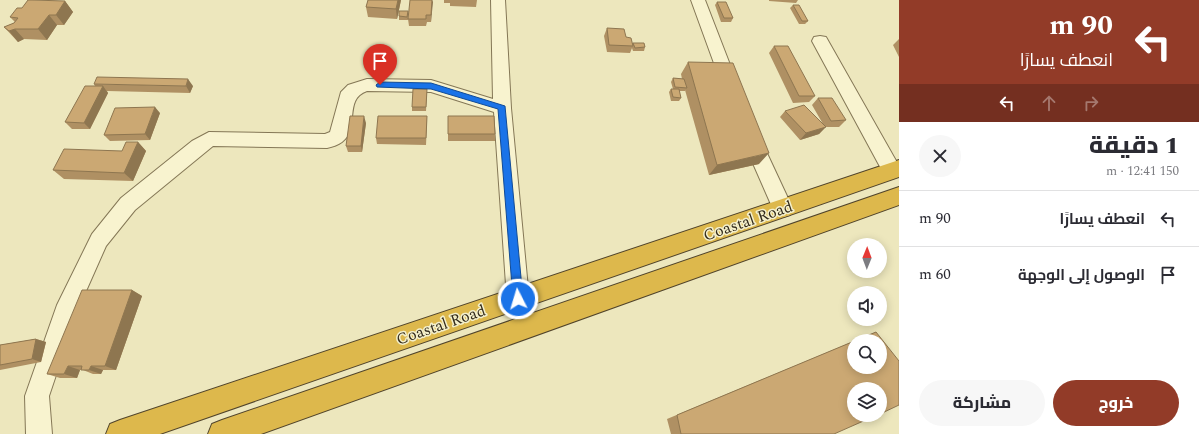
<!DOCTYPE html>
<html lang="ar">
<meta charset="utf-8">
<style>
:root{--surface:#fff;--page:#f7f7f7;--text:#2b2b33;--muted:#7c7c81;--line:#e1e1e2;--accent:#923b28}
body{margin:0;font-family:Spectral,Cairo,serif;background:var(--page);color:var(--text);direction:rtl;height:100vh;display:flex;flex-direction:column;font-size:15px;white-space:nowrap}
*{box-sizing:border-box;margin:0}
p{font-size:13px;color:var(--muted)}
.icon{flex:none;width:22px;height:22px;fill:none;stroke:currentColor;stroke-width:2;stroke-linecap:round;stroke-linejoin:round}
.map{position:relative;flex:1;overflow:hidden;direction:ltr}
.panel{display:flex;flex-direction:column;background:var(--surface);width:300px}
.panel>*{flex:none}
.top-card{background:#923b28;color:#fff;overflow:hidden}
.needle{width:26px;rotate:1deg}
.tools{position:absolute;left:847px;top:238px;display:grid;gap:8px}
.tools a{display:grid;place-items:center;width:40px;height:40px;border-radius:50%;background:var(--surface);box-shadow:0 2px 10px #0003;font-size:20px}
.pin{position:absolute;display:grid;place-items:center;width:34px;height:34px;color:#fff;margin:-41px -17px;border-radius:50% 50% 50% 0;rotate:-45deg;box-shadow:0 0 4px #0007}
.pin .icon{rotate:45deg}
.me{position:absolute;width:44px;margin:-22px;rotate:355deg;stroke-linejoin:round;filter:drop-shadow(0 0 3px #0008)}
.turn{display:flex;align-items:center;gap:14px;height:84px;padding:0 20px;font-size:18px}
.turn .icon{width:52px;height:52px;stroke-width:2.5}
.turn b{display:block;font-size:28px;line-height:34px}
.lanes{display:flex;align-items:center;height:38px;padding:0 20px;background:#0003;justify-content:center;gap:20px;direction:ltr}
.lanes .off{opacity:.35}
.round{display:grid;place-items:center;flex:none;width:42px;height:42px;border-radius:21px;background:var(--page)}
.summary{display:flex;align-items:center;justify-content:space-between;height:68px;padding:0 20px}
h1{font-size:24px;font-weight:800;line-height:30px}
.button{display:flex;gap:8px;margin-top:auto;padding:8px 20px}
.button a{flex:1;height:46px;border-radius:24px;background:var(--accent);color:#fff;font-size:16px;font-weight:800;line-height:46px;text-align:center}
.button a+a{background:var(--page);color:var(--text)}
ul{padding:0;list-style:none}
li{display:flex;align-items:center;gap:12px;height:56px;padding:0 20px;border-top:1px solid var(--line)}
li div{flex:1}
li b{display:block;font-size:15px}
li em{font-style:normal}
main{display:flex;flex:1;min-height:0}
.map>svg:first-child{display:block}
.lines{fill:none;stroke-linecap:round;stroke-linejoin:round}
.minor-casing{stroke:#847756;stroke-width:2}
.highway-casing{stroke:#51442b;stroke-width:2}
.minor{fill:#f8f3cf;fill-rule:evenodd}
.highway{fill:#ddb84c;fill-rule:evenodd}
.wall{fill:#af9063}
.shaded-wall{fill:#8e7650}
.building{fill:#cba873;stroke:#8e7650;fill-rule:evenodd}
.route{fill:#1a73e8;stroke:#114b97}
.labels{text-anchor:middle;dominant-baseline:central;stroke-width:3;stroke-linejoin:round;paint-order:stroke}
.street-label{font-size:16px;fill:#332b1b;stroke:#f4f0cc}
</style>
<main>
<section class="panel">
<div class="top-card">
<div class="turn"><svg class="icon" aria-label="left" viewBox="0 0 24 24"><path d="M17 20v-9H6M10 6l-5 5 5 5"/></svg><div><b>90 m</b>انعطف يسارًا</div></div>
<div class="lanes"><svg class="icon" aria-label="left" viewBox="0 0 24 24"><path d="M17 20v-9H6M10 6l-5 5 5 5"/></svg><svg class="icon off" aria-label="ahead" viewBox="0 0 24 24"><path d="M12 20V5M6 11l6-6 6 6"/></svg><svg class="icon off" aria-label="right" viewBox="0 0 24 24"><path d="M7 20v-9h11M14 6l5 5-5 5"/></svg></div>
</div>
<div class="summary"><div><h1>1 دقيقة</h1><p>150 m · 12:41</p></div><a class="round"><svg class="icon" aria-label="close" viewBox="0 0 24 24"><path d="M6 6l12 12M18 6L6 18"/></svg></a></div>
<ul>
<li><svg class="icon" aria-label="left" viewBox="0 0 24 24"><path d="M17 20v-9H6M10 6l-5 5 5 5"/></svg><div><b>انعطف يسارًا</b></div><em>90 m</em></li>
<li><svg class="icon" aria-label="arrive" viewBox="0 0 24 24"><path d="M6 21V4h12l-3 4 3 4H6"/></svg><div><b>الوصول إلى الوجهة</b></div><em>60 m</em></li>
</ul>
<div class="button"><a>خروج</a><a>مشاركة</a></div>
</section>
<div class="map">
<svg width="899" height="434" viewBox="0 0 899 434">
<rect width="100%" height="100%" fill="#ede7bd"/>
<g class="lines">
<defs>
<path id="minor" d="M491 0H505L511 108 529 299 526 306 518 309 510 306 507 299 494 112 431 92 367 91C343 99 360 129 342 142 338 145 332 147 327 148L213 146 135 210 106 246 79 307 49 396 52 434H26L25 396 57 305 92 234 121 198 192 141 209 132 325 134 330 132 341 92 348 85 367 79 431 80 493 99Z
M691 0H705L739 88 737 92 731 94 725 92 723 88Z
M820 36 826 37 899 166V176L892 179 885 176 812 41 814 37Z
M750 129 756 131 759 136 793 209 790 215 783 217 776 215 773 209 741 136 744 131Z"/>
<path id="highway" d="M899 160V177L160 434H106L110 424 120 420Z
M899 187V205L261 434H208L212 424 222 420Z"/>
</defs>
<!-- minor casing -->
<use href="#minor" class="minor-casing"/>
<!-- highway casing -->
<use href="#highway" class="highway-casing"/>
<!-- minor -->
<use href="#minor" class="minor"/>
<!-- highway -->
<use href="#highway" class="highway"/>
</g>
<!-- wall -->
<path class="wall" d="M368 0H401L397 19 368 17 366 7Z
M432 0 431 22H427L426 26H409L408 19Z
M444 0H477L476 7 450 6V3H444Z
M769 0H798L796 3 769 1Z
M65 1 73 12 64 25H57L47 40 24 39 18 42 4 27 14 23 15 22 10 17 22 8Z
M717 2 733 18 731 22H721L715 5Z
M793 5 808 21 805 24H799L790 8Z
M408 11V20H399V16Z
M607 28 626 37 633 44V43L645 47 644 51H633L632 48 630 53 607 52 604 36Z
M899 39V57L893 45Z
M774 46 815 96 809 102 793 103 769 53Z
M688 62 759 164 709 175 685 90V91H679L681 98 679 101H671L669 92 671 89H673L671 82 673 78 682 79 681 74Z
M94 84 193 86 190 93 107 91 108 93 90 129H72L65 122 95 86Z
M427 92 426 111H412V107Z
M818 98 846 120 839 127H825L819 134 800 140 780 117 785 111 823 124 812 105Z
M160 113 150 140 110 141 104 135Z
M427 116V123L426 145 377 144 376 138Z
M448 116 495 134V141H448Z
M366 123 362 152H348L346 146Z
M138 142 146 151 133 181 64 179 53 170 122 151Z
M132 290 142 296 116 370H103L101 374H93L83 370H80L77 378H60L47 374Z
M876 332 834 434H671L667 419Z
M36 339 46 342 41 362 0 370V345Z"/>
<!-- shaded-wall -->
<path class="shaded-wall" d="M398 0H401L397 19 396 9Z
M432 0 433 2 431 22V15Z
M65 1 73 12 64 25 56 15Z
M49 15 57 25 47 40 38 29Z
M15 29 24 39 18 42 9 31Z
M188 79 193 86 190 93 186 86Z
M103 86 108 93 90 129 84 123Z
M155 107 160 113 150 140 145 134Z
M364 116 366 123 362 152 361 146Z
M826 127 819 134 800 140 806 133Z
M138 142 146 151 133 181 124 173Z
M769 153 759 164 709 175 717 165Z
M132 290 142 296 116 370 105 366Z
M36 339 46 342 41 362 32 359Z
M68 366 80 370 77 378 64 374Z
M91 366 103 370 101 374 89 370Z"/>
<!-- building -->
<path class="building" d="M28 0H32L65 1 56 15H49L38 29H15L9 31 4 27 14 23 18 18 10 17 17 8H22Z
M368 0H398L396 9 366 7Z
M410 0H432L431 15H426V19H408Z
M717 2H726L733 18H724Z
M793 5H799L808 21H802Z
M399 11H408L407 17 399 16Z
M607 28 624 29 626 37 631 38 633 46 609 45Z
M633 43H644L645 47 635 48Z
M774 46H788L815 96H799Z
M688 62 733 63 769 153 717 165Z
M97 77 188 79 186 86 94 84Z
M673 78 684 79 687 88 675 87Z
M85 86H103L84 123 65 122Z
M413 89H427L426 107H412Z
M671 89H679L681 98 673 97Z
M818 98H832L846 120 831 121Z
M804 105 826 127 806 133 785 111Z
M155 107 145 134 104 135 115 108Z
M350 116H364L361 146H346Z
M378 116H427L426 138H376Z
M448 116H494L495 134H448Z
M126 142H138L124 173 53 170 64 149 122 151Z
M82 290H132L105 366H91L89 370H81L82 366H68L64 374H47Z
M876 332 899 361V405L880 414V389H854V415H877L834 434H681L677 415ZM854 341H880V367H854Z
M36 339 32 359 0 365V345Z"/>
<!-- route -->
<path class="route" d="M380 82 431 83 505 106 523 299 521 303 518 304 514 303 513 299 498 109 431 89 377 87 376 85Z"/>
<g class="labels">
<!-- street labels -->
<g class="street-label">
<text transform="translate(748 221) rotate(-19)">Coastal Road</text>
<text transform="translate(441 325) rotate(-19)">Coastal Road</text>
</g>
</g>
</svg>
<div class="tools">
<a><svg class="needle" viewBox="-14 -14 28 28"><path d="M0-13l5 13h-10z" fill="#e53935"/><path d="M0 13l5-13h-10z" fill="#7c7c81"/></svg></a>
<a><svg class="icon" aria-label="sound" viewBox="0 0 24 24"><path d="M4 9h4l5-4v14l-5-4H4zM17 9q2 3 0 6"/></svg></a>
<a><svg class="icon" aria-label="search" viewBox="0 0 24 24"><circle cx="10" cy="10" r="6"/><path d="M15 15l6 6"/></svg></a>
<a><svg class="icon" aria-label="layers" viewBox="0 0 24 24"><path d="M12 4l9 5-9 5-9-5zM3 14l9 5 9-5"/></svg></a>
</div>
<div class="pin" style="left:380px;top:85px;background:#d93025"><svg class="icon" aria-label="arrive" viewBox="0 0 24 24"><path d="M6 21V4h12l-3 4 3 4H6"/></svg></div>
<svg class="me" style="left:518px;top:299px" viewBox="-20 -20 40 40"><circle r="17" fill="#1a73e8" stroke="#fff" stroke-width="3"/><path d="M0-11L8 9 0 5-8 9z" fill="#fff"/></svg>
</div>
</main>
